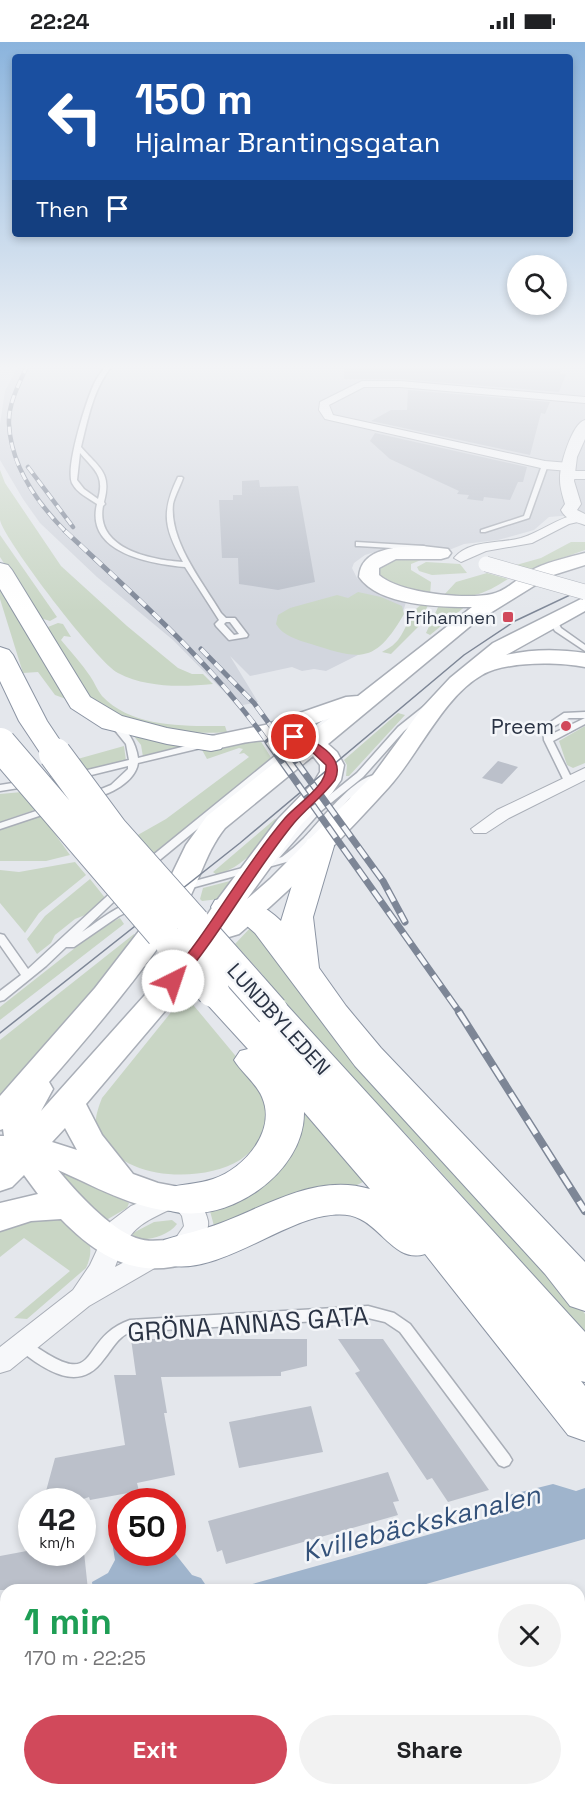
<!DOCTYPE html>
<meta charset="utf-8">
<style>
:root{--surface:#fff;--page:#f2f2f2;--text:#202124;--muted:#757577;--accent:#d1495b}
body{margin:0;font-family:"Space Grotesk",sans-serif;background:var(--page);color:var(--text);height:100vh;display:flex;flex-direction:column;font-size:22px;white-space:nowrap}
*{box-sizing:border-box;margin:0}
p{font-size:20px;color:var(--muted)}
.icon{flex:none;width:33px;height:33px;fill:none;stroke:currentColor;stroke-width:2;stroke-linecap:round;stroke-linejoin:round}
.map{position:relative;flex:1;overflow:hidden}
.panel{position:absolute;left:0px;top:1542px;width:585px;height:212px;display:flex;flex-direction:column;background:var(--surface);border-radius:18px 18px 0 0;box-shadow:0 3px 9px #0003}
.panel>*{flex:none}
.hud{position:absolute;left:12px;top:12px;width:561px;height:183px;border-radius:6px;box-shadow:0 3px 9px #0003;background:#1a4fa0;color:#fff;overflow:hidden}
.tools{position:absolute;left:507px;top:213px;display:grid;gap:12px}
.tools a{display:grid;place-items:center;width:60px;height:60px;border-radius:50%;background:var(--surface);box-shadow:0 3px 9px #0003;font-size:30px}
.speed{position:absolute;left:18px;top:1446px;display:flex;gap:12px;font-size:30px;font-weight:700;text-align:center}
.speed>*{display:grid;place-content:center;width:78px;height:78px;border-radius:50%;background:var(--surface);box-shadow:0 3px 9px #0003;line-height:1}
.speed small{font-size:15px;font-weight:400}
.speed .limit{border:9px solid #d22;background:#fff;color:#111}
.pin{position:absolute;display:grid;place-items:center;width:51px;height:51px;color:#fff;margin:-26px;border:3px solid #fff;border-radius:50%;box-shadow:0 2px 6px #0007}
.me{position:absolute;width:66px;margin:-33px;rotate:41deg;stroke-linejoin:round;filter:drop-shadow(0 0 4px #0008)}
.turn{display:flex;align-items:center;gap:21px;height:126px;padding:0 24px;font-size:27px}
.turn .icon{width:78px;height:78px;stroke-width:2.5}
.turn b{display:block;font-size:42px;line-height:51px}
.then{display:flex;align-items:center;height:57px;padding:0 24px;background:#0003;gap:12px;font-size:22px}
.round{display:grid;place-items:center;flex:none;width:63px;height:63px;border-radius:32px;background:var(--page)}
.overview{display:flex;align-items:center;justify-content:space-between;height:102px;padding:0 24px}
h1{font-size:36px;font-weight:700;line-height:45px;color:#1e9e55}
.action{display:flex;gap:12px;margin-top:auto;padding:12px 24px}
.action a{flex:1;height:69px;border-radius:36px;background:var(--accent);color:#fff;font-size:24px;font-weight:700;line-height:69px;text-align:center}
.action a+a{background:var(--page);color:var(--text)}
.status{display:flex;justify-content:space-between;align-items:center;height:42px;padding:0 30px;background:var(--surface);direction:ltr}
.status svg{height:16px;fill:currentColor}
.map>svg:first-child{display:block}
.built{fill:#d2d6de}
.green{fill:#c9d6c5}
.water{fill:#9fb4cc}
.building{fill:#bbc0ca}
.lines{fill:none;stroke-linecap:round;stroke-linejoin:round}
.service-casing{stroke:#a9aeb7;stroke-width:3}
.minor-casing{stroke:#a9aeb7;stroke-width:2}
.tertiary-casing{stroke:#a9aeb7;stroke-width:2}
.secondary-casing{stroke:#a9aeb7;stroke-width:3}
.motorway-casing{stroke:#8b94a3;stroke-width:2}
.service{fill:#f7f8fa;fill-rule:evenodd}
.minor{fill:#f7f8fa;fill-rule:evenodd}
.tertiary{fill:#f7f8fa;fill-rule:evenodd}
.secondary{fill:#fff;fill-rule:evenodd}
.motorway{fill:#fff;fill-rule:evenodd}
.tram{stroke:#7d8696;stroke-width:1.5}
.rail-far3-casing{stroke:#7d8696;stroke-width:4.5}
.rail-far2-casing{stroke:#7d8696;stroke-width:5}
.rail-far1-casing{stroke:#7d8696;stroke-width:7}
.rail-casing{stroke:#7d8696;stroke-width:8}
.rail-far3{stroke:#f4f6f9;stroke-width:3;stroke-dasharray:8;stroke-linecap:butt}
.rail-far2{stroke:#f4f6f9;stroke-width:4;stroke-dasharray:10;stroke-linecap:butt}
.rail-far1{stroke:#f4f6f9;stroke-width:4.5;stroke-dasharray:13;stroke-linecap:butt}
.rail{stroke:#f4f6f9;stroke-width:5;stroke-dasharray:16;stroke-linecap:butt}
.minor-bridge-casing{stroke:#a9aeb7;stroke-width:16;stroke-linecap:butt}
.motorway-bridge-casing{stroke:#8b94a3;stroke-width:34;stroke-linecap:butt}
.minor-bridge{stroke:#f7f8fa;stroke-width:15}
.motorway-bridge{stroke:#fff;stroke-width:32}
.route{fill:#d1495b;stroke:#882f3b;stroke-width:1.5}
.poi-dot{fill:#d1495b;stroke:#f4f6f9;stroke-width:2}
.labels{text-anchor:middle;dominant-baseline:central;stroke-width:5;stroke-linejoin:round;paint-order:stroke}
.far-poi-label{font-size:18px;fill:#2b3445;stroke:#f4f6f9;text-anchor:end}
.poi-label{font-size:21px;fill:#2b3445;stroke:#f4f6f9;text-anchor:end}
.street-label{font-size:21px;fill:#2b3445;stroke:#f4f6f9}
.near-street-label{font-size:26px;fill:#2b3445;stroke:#f4f6f9}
.near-water-label{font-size:27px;font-style:italic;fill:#34527a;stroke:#f4f6f9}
</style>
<div class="status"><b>22:24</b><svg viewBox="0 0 49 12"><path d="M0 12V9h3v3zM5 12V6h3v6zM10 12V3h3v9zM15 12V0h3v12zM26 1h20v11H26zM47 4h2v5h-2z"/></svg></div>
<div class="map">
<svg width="585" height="1753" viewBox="0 0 585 1753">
<rect width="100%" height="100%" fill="#e4e7ec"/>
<!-- built -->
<path class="built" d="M18 324H585V472L549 475 534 488 498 498 464 502 449 508 392 501 388 506 365 513 354 521 352 526 357 536 372 546 407 557 401 576 380 602 326 629 314 627 302 629 292 625 250 634 230 614 258 660 238 664 173 598 97 535 40 481 23 457 0 418V382L5 349Z"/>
<!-- green -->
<path class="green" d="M0 428 5 441 61 524 127 584 178 626 192 632H203L213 642C181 645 147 646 118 631 99 622 4 498 0 478 0 463 0 444 0 428Z
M0 493 57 575 50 579 40 576 0 515Z
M571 500H585V508L525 529 509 525 541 516Z
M392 515 426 516 411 522V528L431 540 430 553 381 541 375 524Z
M426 520 460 522 467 531 432 533 419 529 417 525Z
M487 531 508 537C483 553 473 556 443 554L456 540Z
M0 545 66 657 55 653 38 630 23 631 0 557Z
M358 550 381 555 402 564 404 572C375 622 361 618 311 602 298 598 283 594 276 582L278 573 290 566 337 553 348 556Z
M423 562 428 563 419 584 391 612 382 610C389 606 393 604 398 598 407 587 410 568 423 562Z
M439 563H467L430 593 426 591Z
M58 581 63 582 71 595 64 594 61 598C71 610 82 622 90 634 95 641 97 648 102 654 132 686 185 684 225 684L227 690C182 694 112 685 81 646 69 630 59 608 49 590L48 585Z
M398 671 405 673 349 734H346L347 723 344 718Z
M585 684V721L573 726 567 723 559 699Z
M133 693 189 702 143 715 141 703Z
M260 698 272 717 151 813 136 794 166 777 249 715 244 711 239 712 243 707 239 706 207 717 201 706Z
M124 704 126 719 84 729 74 718Z
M22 750 37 767 0 780V752Z
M42 774 70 813 46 819H0V788Z
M275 777 279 778C261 802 247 823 217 833L213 830Z
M75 820 86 833 39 871 25 891 0 861V828L19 830Z
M90 837 106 857 88 872 75 877 55 893 51 901 37 912 27 897 45 874Z
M230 839 231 841 219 857 202 859 200 857 203 846Z
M120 876 124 882 0 978V965L99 887Z
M252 884 569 1250 585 1272V1290L419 1106 295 975 262 932 235 902Z
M134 892 139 898 0 1058V998Z
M185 953 259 1042 270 1083C261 1096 254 1109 240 1118 203 1141 124 1139 102 1096 100 1092 97 1087 96 1083 95 1074 99 1064 102 1056Z
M292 1057 352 1127 367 1138 351 1146 219 1186 214 1184 210 1169Z
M53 1124 129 1161 127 1166 108 1177H102Z
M47 1174C75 1181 101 1193 86 1226L27 1277 14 1276 70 1229 24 1196 0 1215V1190L14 1181Z
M172 1178 177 1182C168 1194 146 1200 133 1196V1191L154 1180Z"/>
<!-- water -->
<path class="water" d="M553 1442 576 1449 585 1446V1497L405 1548H231L513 1469 505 1454Z
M121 1485 122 1510 173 1509 192 1533 201 1536 209 1548H93L92 1540 108 1531 115 1518 110 1488Z"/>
<!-- building -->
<path class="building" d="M344 324 426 327 427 324H563L560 331 566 332 559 350 400 337H344Z
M408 348 550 360 545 372 541 371 530 413 371 379 391 368H407Z
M375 391 527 425 523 440H518L510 458 484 455 483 459 467 457 469 453 457 452 459 449 390 417 370 399Z
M259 438 260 445 298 444 315 540 278 548 239 542 238 516H222L219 458H233V453H242V439Z
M498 719 518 725 502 742 482 736Z
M131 1297H307V1324L281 1330V1334L161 1335 167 1371H164L175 1433 137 1441 139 1449 90 1458 89 1455 75 1460H43L55 1416 125 1403 114 1333H136Z
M338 1297H383L489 1448 448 1460 432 1436 427 1438 355 1331 360 1329Z
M311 1364 323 1410 239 1426 229 1380Z
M388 1430 399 1459 393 1460 398 1473 226 1522 222 1508 217 1510 208 1479Z
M32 1508V1510H84L88 1548H0V1514Z"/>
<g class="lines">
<defs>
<path id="service" d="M106 324H112C93 347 88 377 81 405 99 426 112 430 104 460L105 462 103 464C95 507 151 518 183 520 164 486 161 470 178 435H182L183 436C180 445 175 453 173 462 169 499 203 541 221 571L226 576H235L248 593 247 595 229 598 216 584 215 582 219 578 185 525C151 522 85 511 97 462 88 456 77 451 72 441 65 425 87 356 95 340 98 334 102 329 106 324ZM80 411C94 428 105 433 98 457L84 447 77 438ZM226 580H230L239 592 234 593 224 582Z
M545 421 548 423 529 476 485 490H481V488L524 474 542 423Z
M356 500 424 504 428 506 424 508 359 504H356Z
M549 575H555L561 586 585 603V609L555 589 548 577Z
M428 661 431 662V666L404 689 363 735 321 769 279 816 282 815C290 809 297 803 304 796 319 781 356 731 378 733L380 735 378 737 349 757 310 801 290 819 188 847H180L179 845 180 843 275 817 270 814 271 812 315 765 357 731 398 685Z
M338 668 342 671 341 673 303 700 150 826H142L141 824 142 822 297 696Z
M585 670V676H569L551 686 552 692 585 676V682L553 699 573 739 568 742 565 741 544 698 543 685 564 671Z
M113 678C127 685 136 701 138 716L202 700 206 703 205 705 138 721C135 741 109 752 92 757L89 756 87 754 89 752 111 743 128 727V724L75 737 0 749V743L75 731 129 718 126 702 109 681Z
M51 764 54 765 56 767 54 769 0 787V781Z
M121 844 126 847 125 849 82 890C96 881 123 858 139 860L140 862 139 864 119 874 74 905H66L46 924 4 958 0 959V949L21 933 0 903V892L4 893 28 927 117 845Z
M368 1264 394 1271 410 1282 509 1413 512 1418 509 1423 504 1425 499 1423 400 1290 385 1280 368 1276 130 1290C117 1296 113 1306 104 1317 79 1353 44 1327 18 1307L16 1303 18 1299 23 1297 28 1299C104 1354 75 1297 130 1278Z"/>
<path id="minor" d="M362 339H400L585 355V361L400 345H364L329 363 333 373 545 419 569 421 575 425 569 429 545 427 325 377 319 368 320 360Z
M585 429V437H569L563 433 569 429Z
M578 472 584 476 582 479 569 482 532 501 486 509 461 520 454 516C470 497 499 502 521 496 541 490 557 476 578 472Z
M585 726V738L509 776 486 791H474L471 787 497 768Z
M170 1148 191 1151C198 1158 206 1168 208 1179 210 1192 193 1219 179 1220 179 1220 171 1217 170 1217L168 1214 165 1220 89 1264 10 1328 0 1331V1305L73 1248 90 1223 110 1180 131 1164ZM175 1165 182 1174 184 1184 167 1209 165 1206 156 1203 115 1225C130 1185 138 1183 175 1165Z"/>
<path id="tertiary" d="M585 378V397L577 415 574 439 581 462 577 468 585 472V483C576 480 565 477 561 468L565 462C563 455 560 446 560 438 559 425 572 381 585 378Z"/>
<path id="secondary" d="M422 504 448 507 451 511 448 515 441 517H396L379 526V533C399 551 465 558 492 552 507 549 521 533 536 526 551 519 569 515 585 511V523L550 534 474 581 328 702 337 710 344 723 341 738 332 751 301 783 247 857 270 837 373 733 423 665 450 636 493 601 585 555V569L506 613C532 607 558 607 585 611V625C558 620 506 619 482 633 444 654 418 713 389 745 342 797 292 847 239 892L229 895 223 893 182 949 86 1062 102 1093 133 1132 158 1141 195 1148 200 1157 195 1166C154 1179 95 1144 58 1128 76 1150 109 1186 136 1196 154 1203 172 1194 192 1200L197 1210 192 1220C137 1238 99 1216 61 1177L31 1179 0 1189V1161L38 1152 24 1133 12 1145 0 1149V1094H4L3 1087 0 1088V1054L95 946 153 871 186 803 207 774 296 704C267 692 240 702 211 708L202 706 199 701 202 696 265 683 346 655 358 654 472 565C440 565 379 564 359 535 361 505 398 505 422 504ZM330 676 310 692 297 688ZM313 714 320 723V730L314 740 278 777 215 861 189 901 161 935 41 1069 53 1047 49 1040C95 987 141 933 179 875 198 846 204 812 225 786ZM65 1086 77 1108 52 1100Z"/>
<path id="motorway" d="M0 521 8 523 12 528 90 655 122 674 167 686 221 695 225 701 221 707 211 709 167 702 102 686 71 666 0 547Z
M0 605 9 608 13 613 47 679 69 712 65 718 55 720 45 718 19 679 0 639Z
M319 795 330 797 334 804 313 875 319 926 346 964 381 1006 585 1220V1269L570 1264 545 1232 355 1024 255 891 240 878 215 872 211 865 215 858C240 852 264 862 281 879L304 804 308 797Z
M213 938 225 941 254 969 259 961 272 957 285 961 585 1290V1340L581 1339 585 1344V1399L568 1393 425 1212C397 1221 383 1188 360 1177 349 1171 336 1172 324 1174 277 1182 211 1237 164 1222L158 1210 164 1198C183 1192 203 1188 221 1181 268 1163 318 1131 370 1147L304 1070C305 1131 225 1186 167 1168L161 1157 167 1146C182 1142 198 1142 213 1137 244 1127 277 1089 262 1055 256 1041 242 1031 234 1018L240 1009 248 1007 195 949 201 941Z"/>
</defs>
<!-- service casing -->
<use href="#service" class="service-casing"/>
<!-- minor casing -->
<use href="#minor" class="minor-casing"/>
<!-- tertiary casing -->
<use href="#tertiary" class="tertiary-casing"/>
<!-- secondary casing -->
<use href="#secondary" class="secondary-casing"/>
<!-- motorway casing -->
<use href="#motorway" class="motorway-casing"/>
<!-- service -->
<use href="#service" class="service"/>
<!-- minor -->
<use href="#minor" class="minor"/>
<!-- tertiary -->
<use href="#tertiary" class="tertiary"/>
<!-- secondary -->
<use href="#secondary" class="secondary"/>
<!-- motorway -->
<use href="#motorway" class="motorway"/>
<!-- tram -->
<path class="tram" d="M0 991 240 801 464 613 515 579 585 546"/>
<defs>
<path id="rail-far3" d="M27 324C19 342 8 362 9 382 11 425 37 461 67 491
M28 425 73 485"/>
<path id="rail-far2" d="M65 489C137 556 212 621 269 702
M201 607 254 661 284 702"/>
<path id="rail-far1" d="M268 700 460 971
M282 700 383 839 405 880"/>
<path id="rail" d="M459 970 585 1169"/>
</defs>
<!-- rail-far3 casing -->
<use href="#rail-far3" class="rail-far3-casing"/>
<!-- rail-far2 casing -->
<use href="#rail-far2" class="rail-far2-casing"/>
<!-- rail-far1 casing -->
<use href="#rail-far1" class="rail-far1-casing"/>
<!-- rail casing -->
<use href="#rail" class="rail-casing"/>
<!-- rail-far3 -->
<use href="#rail-far3" class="rail-far3"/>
<!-- rail-far2 -->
<use href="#rail-far2" class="rail-far2"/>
<!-- rail-far1 -->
<use href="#rail-far1" class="rail-far1"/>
<!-- rail -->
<use href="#rail" class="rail"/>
<defs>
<path id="minor-bridge" d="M486 522 585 550"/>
<path id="motorway-bridge" d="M0 702 162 891
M55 712 112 789 194 881
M202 890 272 969
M172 902 213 949"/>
</defs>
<!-- minor-bridge casing -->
<use href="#minor-bridge" class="minor-bridge-casing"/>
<!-- motorway-bridge casing -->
<use href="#motorway-bridge" class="motorway-bridge-casing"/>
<!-- minor-bridge -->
<use href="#minor-bridge" class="minor-bridge"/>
<!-- motorway-bridge -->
<use href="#motorway-bridge" class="motorway-bridge"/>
</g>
<!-- sky -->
<linearGradient id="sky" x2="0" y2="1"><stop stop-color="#8bb4dd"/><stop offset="0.57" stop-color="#f3f4f6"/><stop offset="1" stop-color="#f3f4f6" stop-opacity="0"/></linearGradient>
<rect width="585" height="570" fill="url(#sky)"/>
<!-- route -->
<path class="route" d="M294 692C314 698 346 714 335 738 323 754 307 766 294 781 252 832 221 892 178 942H168L166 939 168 936C212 886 242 826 285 776 298 761 328 744 326 723L308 706 290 698V693Z"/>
<!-- markers -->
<g class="poi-dot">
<rect x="502" y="569" width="12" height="12" rx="3"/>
<circle cx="566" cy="684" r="6"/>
</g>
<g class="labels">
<!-- far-poi labels -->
<g class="far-poi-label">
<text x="496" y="575">Frihamnen</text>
</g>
<!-- poi labels -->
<g class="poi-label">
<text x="554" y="684">Preem</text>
</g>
<!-- street labels -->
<g class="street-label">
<text transform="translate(279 977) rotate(48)">LUNDBYLEDEN</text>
</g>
<!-- near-street labels -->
<g class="near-street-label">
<text transform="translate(248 1282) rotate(-4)">GRÖNA ANNAS GATA</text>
</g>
<!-- near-water labels -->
<g class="near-water-label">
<text transform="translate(421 1481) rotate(-14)">Kvillebäckskanalen</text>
</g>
</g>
</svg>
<div class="tools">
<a><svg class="icon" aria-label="search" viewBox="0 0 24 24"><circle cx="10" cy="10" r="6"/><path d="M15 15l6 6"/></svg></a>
</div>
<div class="speed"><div>42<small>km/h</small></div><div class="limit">50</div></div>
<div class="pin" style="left:294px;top:695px;background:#d93025"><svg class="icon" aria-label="arrive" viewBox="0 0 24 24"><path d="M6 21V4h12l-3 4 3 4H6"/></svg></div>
<svg class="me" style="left:173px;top:939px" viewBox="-20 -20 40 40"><circle r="19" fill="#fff"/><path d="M0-13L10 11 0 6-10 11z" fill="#d1495b"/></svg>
<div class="hud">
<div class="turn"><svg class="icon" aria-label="left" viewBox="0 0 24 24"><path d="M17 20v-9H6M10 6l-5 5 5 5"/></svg><div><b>150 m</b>Hjalmar Brantingsgatan</div></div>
<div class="then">Then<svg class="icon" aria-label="arrive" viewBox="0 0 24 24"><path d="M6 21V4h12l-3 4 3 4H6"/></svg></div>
</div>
<section class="panel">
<div class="overview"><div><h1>1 min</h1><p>170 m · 22:25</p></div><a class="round"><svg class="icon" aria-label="close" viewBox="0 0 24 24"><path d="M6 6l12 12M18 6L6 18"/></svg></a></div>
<div class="action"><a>Exit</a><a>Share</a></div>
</section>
</div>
